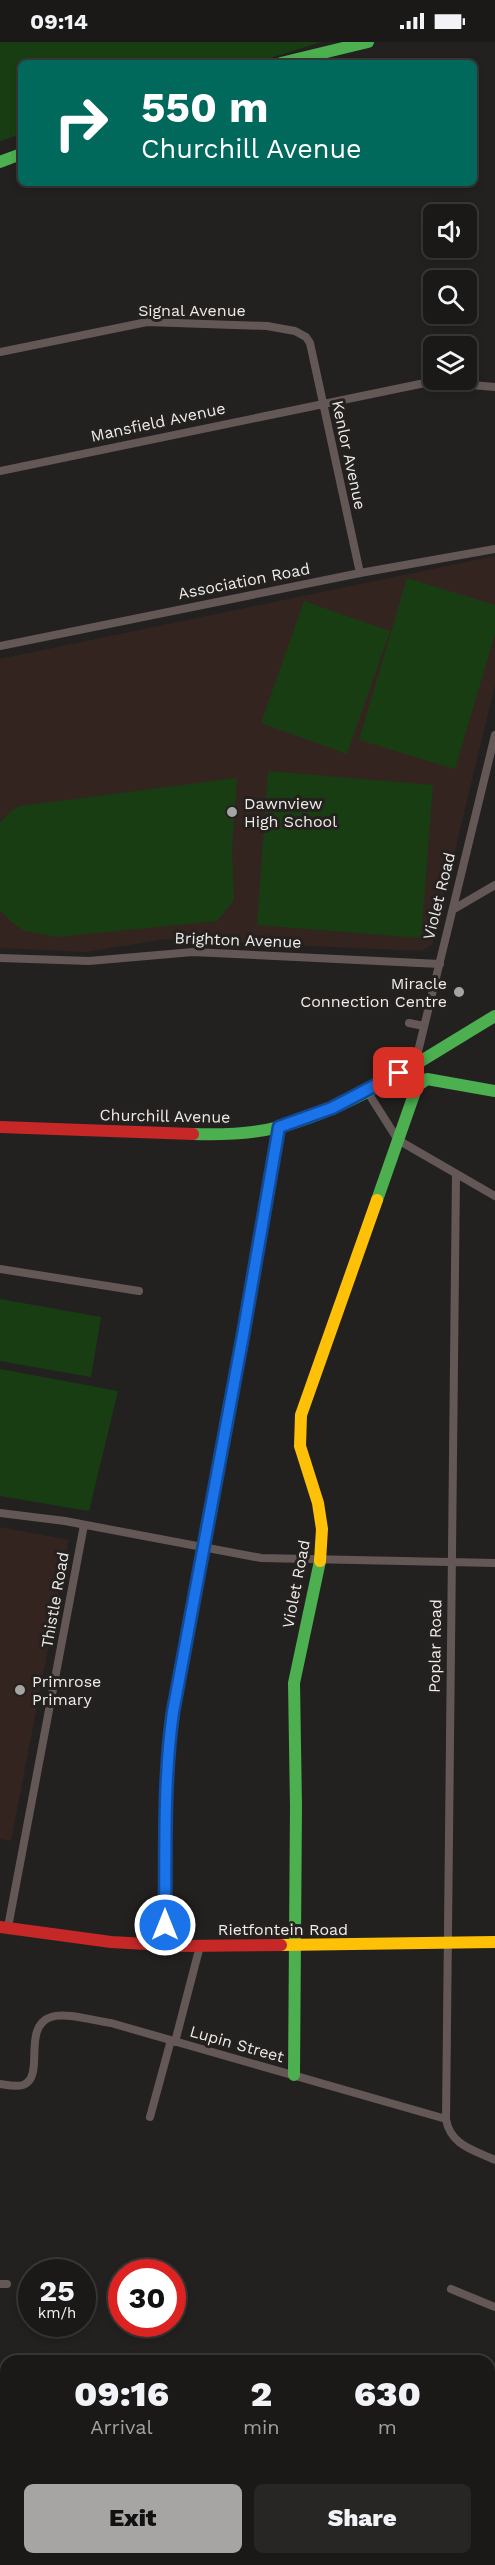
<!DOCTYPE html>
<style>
:root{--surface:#1a1918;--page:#272625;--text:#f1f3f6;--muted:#9fa0a2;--line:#383837;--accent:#a7a5a4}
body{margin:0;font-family:"Work Sans",sans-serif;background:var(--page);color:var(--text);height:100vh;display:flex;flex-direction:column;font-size:22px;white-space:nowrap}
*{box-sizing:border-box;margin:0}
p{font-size:20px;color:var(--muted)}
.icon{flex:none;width:33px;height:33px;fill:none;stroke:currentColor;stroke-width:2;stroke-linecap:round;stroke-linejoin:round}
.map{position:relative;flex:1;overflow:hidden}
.panel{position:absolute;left:0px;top:2313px;width:495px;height:210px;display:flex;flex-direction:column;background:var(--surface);border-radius:18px 18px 0 0;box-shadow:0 3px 9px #0003,0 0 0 2px var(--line)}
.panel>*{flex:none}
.hud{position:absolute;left:18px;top:18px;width:459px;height:126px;border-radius:9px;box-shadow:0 3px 9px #0003,0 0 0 2px var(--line);background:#00695c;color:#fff;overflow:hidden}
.buttons{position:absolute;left:423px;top:162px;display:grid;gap:12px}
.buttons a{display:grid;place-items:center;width:54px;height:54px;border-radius:9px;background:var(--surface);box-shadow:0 3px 9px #0003,0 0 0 2px var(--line);font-size:30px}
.speed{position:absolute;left:18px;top:2217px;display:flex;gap:12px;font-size:30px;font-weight:700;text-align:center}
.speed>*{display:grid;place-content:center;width:78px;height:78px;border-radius:50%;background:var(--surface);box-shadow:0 3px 9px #0003,0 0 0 2px var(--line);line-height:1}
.speed small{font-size:15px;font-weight:400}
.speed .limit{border:9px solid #d22;background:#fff;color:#111}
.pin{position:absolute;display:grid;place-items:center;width:51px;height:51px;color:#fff;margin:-26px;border-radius:12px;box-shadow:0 3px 9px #0006}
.me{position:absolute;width:66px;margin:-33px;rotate:0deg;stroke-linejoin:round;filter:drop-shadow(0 0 4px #0008)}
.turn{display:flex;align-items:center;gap:21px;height:126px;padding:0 24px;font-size:27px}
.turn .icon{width:78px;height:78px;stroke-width:2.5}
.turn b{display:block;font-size:42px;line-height:51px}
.eta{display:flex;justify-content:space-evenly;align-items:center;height:102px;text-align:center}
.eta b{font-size:36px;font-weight:800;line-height:42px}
.primary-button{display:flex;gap:12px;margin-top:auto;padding:12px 24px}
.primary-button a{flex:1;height:69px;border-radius:9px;background:var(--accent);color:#111;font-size:24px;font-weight:800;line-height:69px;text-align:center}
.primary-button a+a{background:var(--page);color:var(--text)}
.status{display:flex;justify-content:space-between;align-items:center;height:42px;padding:0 30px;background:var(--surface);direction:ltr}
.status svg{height:16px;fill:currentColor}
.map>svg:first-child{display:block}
.industrial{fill:#342420}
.green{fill:#193d12}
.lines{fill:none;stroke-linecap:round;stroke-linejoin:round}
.street{stroke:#645857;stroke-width:8}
.fast{stroke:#4caf50;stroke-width:12}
.slow{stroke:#ffc107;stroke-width:12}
.jam{stroke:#c62828;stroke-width:12}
.route-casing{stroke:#114b97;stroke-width:15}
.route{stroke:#1a73e8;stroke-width:10}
.poi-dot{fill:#a7a5a4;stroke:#24211f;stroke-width:2}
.labels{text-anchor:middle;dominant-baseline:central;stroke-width:6;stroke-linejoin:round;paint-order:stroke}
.street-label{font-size:16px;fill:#eeeceb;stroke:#24211f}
.poi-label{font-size:16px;fill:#eeeceb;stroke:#24211f;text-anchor:start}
</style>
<div class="status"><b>09:14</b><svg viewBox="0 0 49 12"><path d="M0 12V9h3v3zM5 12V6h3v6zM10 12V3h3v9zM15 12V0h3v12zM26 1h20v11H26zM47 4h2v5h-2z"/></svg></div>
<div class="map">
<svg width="495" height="2523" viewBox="0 0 495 2523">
<rect width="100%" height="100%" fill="#232120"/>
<!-- industrial -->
<path class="industrial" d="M495 514V643L432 903 421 909 165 897 86 910 0 906V617Z
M0 1485 69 1498 11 1799 0 1797Z"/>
<!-- green -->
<path class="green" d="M0 0H322L254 21H21V92L0 99Z
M407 536 495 563V592L455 727 359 698Z
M304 559 390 589 347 712 261 681Z
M268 729 433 743 421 896 257 883Z
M237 736 232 807 234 858 217 879 57 895 25 889 11 880 0 868V781L10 770 20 764Z
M0 1257 101 1275 91 1335 0 1319Z
M0 1327 118 1349 89 1469 0 1454Z"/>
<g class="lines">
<!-- street -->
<path class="street" d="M0 310 147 280 267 284 295 289 306 295 310 301 360 531
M0 429 420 342 437 340 495 345
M0 604 360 531 495 507
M454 867 495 843
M0 916 89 919 193 910 440 922
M409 981 424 984
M415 1022 495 693
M367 1049 398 1098 495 1154
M456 1132 446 2077C450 2103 474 2108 495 2118
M0 1227 139 1249
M0 1471 65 1479 261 1516 495 1521
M8 1885 84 1483
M165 1903 168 1704 279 1085
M175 2000 200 1904
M0 2042C7 2043 16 2045 23 2043 46 2035 21 1985 51 1975 65 1970 95 1979 111 1981L446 2077
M150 2075 171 1998
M0 2242H7
M451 2247 495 2265
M0 2411 6 2412
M42 2517 43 2523"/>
<!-- fast -->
<path class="fast" d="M281 21 368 0
M0 120 21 112
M193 1092C221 1093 252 1092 279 1085 357 1065 427 1014 495 974
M377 1158 417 1044 427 1037 495 1049
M294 2033 296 1764 294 1641 320 1519
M489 2508 495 2507
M0 2512 6 2513"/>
<!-- slow -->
<path class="slow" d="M320 1519 322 1487 318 1461 300 1404 301 1373 377 1158
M281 1903 495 1900"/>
<!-- jam -->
<path class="jam" d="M0 1085 193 1092
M0 1885 111 1900 182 1904 281 1903
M55 2517 219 2522 382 2517"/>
</g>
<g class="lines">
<defs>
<path id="route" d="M165 1883C166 1812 163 1740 173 1670L243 1293 279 1085 332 1066 399 1031"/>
</defs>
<!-- route casing -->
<use href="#route" class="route-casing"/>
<!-- route -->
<use href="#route" class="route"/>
</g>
<!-- markers -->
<g class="poi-dot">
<circle cx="232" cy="770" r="6"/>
<circle cx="459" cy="950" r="6"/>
<circle cx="20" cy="1648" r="6"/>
</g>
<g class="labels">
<!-- street labels -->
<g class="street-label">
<text x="192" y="268">Signal Avenue</text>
<text transform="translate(158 380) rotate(-12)">Mansfield Avenue</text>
<text transform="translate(349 413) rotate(78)">Kenlor Avenue</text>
<text transform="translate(244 539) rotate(-11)">Association Road</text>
<text transform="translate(439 854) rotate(-76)">Violet Road</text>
<text transform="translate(238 898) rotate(2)">Brighton Avenue</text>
<text transform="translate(165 1074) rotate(1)">Churchill Avenue</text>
<text transform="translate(296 1542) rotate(-79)">Violet Road</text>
<text transform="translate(55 1558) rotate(-80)">Thistle Road</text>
<text transform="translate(435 1604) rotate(-89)">Poplar Road</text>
<text x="283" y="1887">Rietfontein Road</text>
<text transform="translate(237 2002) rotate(16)">Lupin Street</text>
</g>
<!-- poi labels -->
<g class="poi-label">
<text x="244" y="761">Dawnview<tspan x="244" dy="18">High School</tspan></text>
<text x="447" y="941" text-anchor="end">Miracle<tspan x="447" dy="18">Connection Centre</tspan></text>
<text x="32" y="1639">Primrose<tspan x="32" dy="18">Primary</tspan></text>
</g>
</g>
</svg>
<div class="buttons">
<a><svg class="icon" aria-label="sound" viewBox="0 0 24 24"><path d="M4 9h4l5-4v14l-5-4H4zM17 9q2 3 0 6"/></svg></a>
<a><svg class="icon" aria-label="search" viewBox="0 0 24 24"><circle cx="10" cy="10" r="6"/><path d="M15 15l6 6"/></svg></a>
<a><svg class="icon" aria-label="layers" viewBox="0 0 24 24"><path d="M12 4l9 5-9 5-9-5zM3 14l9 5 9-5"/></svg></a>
</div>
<div class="speed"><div>25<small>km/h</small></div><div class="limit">30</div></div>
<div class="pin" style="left:399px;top:1031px;background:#d93025"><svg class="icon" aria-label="arrive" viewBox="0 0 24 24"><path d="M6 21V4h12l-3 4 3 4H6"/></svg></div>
<svg class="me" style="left:165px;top:1883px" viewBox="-20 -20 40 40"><circle r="17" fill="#1a73e8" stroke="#fff" stroke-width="3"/><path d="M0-11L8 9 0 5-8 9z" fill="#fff"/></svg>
<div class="hud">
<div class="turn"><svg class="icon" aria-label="right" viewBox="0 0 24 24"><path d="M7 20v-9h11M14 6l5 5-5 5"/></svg><div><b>550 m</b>Churchill Avenue</div></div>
</div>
<section class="panel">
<div class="eta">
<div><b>09:16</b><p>Arrival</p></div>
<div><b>2</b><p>min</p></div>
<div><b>630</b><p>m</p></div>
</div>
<div class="primary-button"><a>Exit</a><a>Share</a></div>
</section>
</div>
